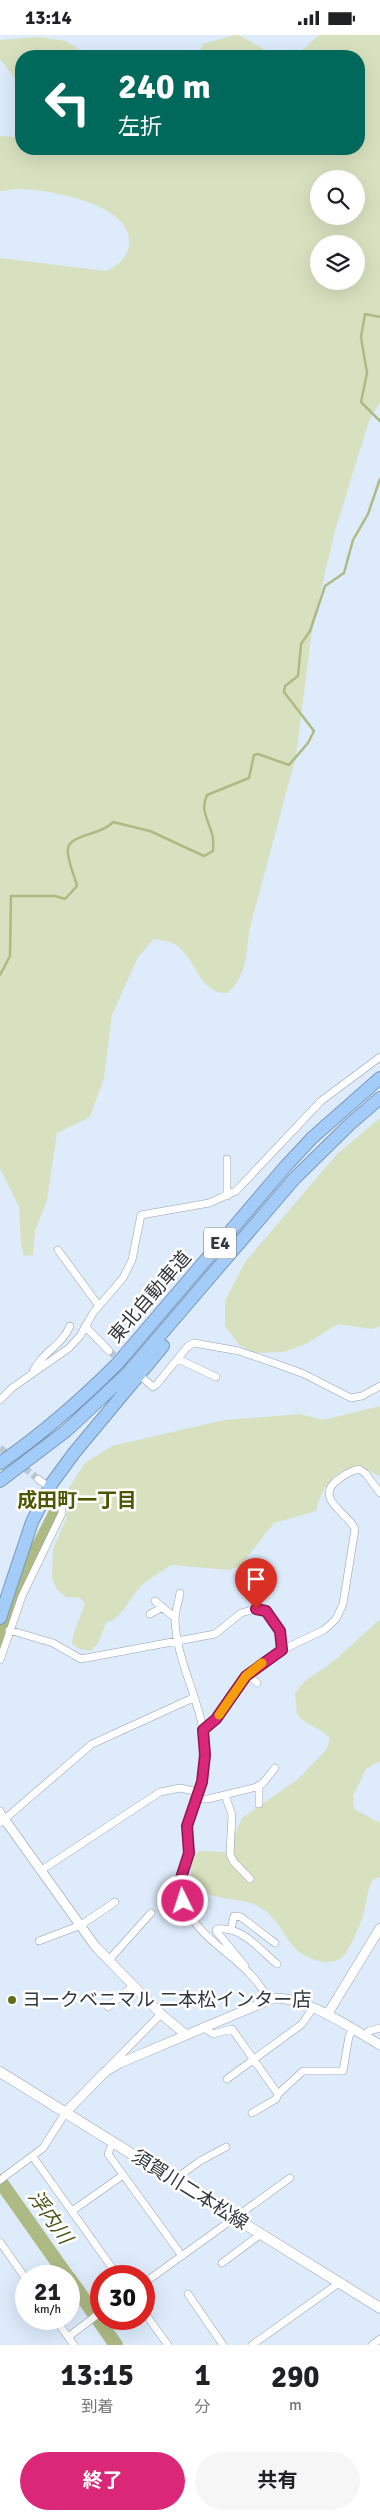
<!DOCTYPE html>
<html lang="ja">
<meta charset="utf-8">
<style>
:root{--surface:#fff;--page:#f6f6f6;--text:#202124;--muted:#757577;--accent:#db2777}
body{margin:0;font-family:Signika,"Noto Sans JP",sans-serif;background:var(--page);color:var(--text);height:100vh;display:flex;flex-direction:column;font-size:19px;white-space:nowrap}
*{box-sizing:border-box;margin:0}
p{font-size:16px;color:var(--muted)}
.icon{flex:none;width:28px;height:28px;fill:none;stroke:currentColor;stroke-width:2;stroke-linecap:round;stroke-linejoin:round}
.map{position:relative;height:2310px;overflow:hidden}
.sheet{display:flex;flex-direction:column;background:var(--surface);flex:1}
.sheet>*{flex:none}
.guide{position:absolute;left:15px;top:15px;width:350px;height:105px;border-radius:20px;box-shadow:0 5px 20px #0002;background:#00695c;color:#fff;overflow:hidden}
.buttons{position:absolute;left:310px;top:135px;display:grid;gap:10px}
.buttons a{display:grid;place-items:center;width:55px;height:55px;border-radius:50%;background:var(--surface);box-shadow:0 5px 20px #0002;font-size:25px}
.speed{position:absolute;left:15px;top:2230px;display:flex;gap:10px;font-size:25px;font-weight:700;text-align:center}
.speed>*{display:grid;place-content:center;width:65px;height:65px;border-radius:50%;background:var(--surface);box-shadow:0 5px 20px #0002;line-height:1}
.speed small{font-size:12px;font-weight:400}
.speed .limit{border:8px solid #d22;background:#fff;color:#111}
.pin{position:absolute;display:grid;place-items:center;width:42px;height:42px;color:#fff;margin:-51px -21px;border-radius:50% 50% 50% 0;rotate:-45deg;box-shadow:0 0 5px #0007}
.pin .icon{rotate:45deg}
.me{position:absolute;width:55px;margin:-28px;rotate:356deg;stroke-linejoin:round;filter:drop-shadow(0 0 4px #0008)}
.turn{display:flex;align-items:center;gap:18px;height:105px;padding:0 20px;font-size:22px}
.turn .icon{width:65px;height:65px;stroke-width:2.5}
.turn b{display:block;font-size:35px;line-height:42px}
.eta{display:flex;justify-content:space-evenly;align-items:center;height:85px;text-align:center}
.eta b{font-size:30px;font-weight:700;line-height:35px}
.action{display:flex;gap:10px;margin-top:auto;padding:10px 20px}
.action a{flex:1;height:58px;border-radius:30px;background:var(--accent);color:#fff;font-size:20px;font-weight:700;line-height:58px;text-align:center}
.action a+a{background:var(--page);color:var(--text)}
.status{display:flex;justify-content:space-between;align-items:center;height:35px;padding:0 25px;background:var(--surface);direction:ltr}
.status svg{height:14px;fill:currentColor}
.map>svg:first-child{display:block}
.green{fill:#d8e1bf;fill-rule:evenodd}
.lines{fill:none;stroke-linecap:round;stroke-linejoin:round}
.stream{stroke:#adba84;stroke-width:2.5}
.river{stroke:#adba84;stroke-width:14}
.minor-tunnel{stroke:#bbc7d5;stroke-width:7;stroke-dasharray:7 3.5;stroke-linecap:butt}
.minor-casing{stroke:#94a1b0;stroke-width:8}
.tertiary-casing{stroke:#94a1b0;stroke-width:10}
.secondary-casing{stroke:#94a1b0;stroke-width:11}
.motorway-casing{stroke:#7c98b8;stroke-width:14}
.minor{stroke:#fff;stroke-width:7}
.tertiary{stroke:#fff;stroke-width:9}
.secondary{stroke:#fff;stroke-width:10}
.motorway{stroke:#a4ccf9;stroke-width:12}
.route-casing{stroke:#8e194d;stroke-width:12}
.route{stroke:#db2777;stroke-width:9}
.slow{stroke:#f59e0b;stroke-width:9}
.poi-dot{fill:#5f6d18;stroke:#fff;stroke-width:2}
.labels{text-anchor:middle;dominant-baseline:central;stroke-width:5;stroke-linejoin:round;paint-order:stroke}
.shield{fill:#fff;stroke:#707478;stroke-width:1}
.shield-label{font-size:18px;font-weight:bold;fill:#33383e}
.street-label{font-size:19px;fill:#33383e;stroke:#fff}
.poi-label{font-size:19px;fill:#33383e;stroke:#fff;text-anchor:start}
.neighbourhood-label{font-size:20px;font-weight:bold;fill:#4b5703;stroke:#fff}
.water-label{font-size:20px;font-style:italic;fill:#495419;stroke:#fff}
</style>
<div class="status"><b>13:14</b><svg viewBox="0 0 49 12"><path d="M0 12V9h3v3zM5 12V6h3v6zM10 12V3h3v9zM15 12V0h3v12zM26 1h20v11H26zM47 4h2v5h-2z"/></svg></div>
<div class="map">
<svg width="380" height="2310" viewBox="0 0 380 2310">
<rect width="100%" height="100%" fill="#ddebfb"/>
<!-- green -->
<path class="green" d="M235 0H239L265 15 298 19 319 0H380V367L369 386 334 499 312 595 296 721 249 896C247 920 246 940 228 958 199 960 196 923 176 910 171 906 160 905 154 904L138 922 112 980 104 1043 90 1082 57 1098 47 1165 35 1196 33 1220 24 1221 21 1210 19 1172 0 1133V223L106 236C118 230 128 223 129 209 134 169 47 154 19 154 13 154 6 156 0 156V101L18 102 21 98V114H359V21H198L203 9ZM319 144H356V181H319ZM319 209H356V246H319Z
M37 2 66 6 89 21H21V51L0 24V5Z
M380 1083V1291L371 1294 338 1289 306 1309 283 1317 257 1318 239 1310 225 1291V1266L245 1227 337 1119Z
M380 1371V1442C349 1418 323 1444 316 1476L274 1488 241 1530 229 1535 171 1530C161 1537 150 1543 141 1551 129 1563 124 1582 106 1588L98 1608 91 1616 80 1614 72 1609C72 1599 82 1579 85 1568L80 1563 66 1562 57 1555 52 1543 53 1514 66 1484 69 1453 85 1428 112 1411 224 1385 300 1379 323 1385Z
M380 1584V1726L366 1734 353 1761 354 1774 380 1788V1842L373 1844C367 1855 367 1866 364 1877 362 1886 349 1916 343 1922 330 1933 304 1924 294 1912 281 1898 277 1880 256 1870 238 1861 190 1867 191 1837 191 1828 193 1823 199 1816L227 1817 242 1783 298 1744 326 1715 330 1703C320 1693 307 1690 297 1680L295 1658 305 1646 334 1626Z"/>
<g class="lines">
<!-- stream -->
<path class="stream" d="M380 282 365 279 361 302 367 338 361 367 380 386
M0 940 10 921 11 861H55L65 864 77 851C75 841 66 824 68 813 71 799 102 800 113 787L150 796 204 821 213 816C213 810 214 804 212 799 208 784 200 775 207 760L249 743 254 720 258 719 289 730 308 708 314 696 284 657 285 651 298 641 301 609 310 596 325 551 344 538 353 505 368 479 380 444"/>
<!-- river -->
<path class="river" d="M0 1609 27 1534 57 1475 56 1467 52 1463
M0 2146 67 2241
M69 2243 116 2310"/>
<!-- minor-tunnel -->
<path class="minor-tunnel" d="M109 1316 134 1336
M0 1413 38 1444"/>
<defs>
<path id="minor" d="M227 1124V1161
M58 1215 99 1271
M85 1291 109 1316
M178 1324 216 1342
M32 1339C40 1318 62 1311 70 1291
M144 1344 153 1352 157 1349 188 1311 194 1308 239 1316 274 1328 304 1339 351 1363 362 1361 380 1351
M0 1365 12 1353 69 1313 80 1301 93 1278 123 1243 132 1225 141 1180 209 1168 236 1156 321 1066 380 1022
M38 1444 46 1450
M180 1558C179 1566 175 1576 175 1584 176 1631 207 1674 205 1721 204 1736 202 1752 197 1766 195 1774 188 1782 187 1791 186 1799 189 1808 189 1817 188 1837 175 1845 184 1868 200 1910 250 1924 268 1965
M155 1566 175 1583
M150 1579 163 1572
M9 1595 53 1608 81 1624 215 1599 241 1578 259 1573 266 1576 278 1590 282 1615
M0 1625 22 1561 62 1478V1467L54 1456
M248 1639 257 1648
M203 1695 216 1684 239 1650 255 1633 282 1615 324 1595 336 1584 343 1569 355 1494C349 1479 316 1465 335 1447 343 1441 349 1436 359 1434L366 1439 380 1458
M225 1760 232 1780 230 1819 233 1826 250 1844
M198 1764H208L257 1752 263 1748 275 1733
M259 1769V1750
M0 1776 5 1785
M0 1788 92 1709 193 1663
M40 1836 160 1757 180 1753 199 1757
M231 1894 234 1881 241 1882 275 1908
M39 1906 81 1890 115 1867
M108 1926 151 1878
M245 1931 216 1896 217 1894C242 1891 259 1914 277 1929
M108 1972 133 1951
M203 1992 213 1999 232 1994 278 2059 303 2036H343L349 2001 353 1995
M365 2001 369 1996 380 1993
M108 2033 161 1979
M227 2044 302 1989 313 1973
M252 2078 276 2064 278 2059
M113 2107 108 2119 182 2221
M33 2122 118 2241
M0 2145 43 2113 66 2077
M174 2145 200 2126 226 2112
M72 2176 123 2140
M0 2207 26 2244
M222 2228 261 2199
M144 2248 290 2143
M188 2259 223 2310
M144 2277 168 2310
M55 2284 74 2310
M36 2286 39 2284
M68 2302 101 2277
M252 2310 339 2248
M372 2310 380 2304"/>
<path id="tertiary" d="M5 1785 95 1911 161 1979 185 1999
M327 1980 380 1893
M66 2077 105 2037 120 2028 274 1963C308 1963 351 1993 380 2010"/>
<path id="secondary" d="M0 2037 380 2273"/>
<path id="motorway" d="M0 1428C42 1399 81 1365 117 1329L285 1132 312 1103 380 1043
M0 1446 66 1396 127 1339 294 1144 350 1089 380 1063
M0 1583 32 1487 52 1448 74 1418 163 1311"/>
</defs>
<!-- minor casing -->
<use href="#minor" class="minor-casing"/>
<!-- tertiary casing -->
<use href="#tertiary" class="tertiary-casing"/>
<!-- secondary casing -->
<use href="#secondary" class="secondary-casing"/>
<!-- motorway casing -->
<use href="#motorway" class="motorway-casing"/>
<!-- minor -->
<use href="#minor" class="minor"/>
<!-- tertiary -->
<use href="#tertiary" class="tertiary"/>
<!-- secondary -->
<use href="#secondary" class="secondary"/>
<!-- motorway -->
<use href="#motorway" class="motorway"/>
</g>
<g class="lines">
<defs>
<path id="route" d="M183 1866 180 1846 189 1818 187 1791 202 1747 205 1720 203 1695 216 1684 246 1641 282 1615 280 1596 266 1576 256 1574"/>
</defs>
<!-- route casing -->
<use href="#route" class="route-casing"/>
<!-- route -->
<use href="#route" class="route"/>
<!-- slow -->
<path class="slow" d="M219 1680 246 1641 262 1628"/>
</g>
<!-- markers -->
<circle class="poi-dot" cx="12" cy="1965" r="5"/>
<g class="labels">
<!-- shield labels -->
<rect class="shield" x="204" y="1192.5" width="32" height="31" rx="4"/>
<g class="shield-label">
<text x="220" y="1208">E4</text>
</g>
<!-- street labels -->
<g class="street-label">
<text transform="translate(150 1262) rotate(-49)">東北自動車道</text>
<text transform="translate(190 2155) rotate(32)">須賀川二本松線</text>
</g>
<!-- poi labels -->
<g class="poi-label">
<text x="22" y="1965">ヨークベニマル 二本松インター店</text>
</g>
<!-- neighbourhood labels -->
<g class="neighbourhood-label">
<text x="77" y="1465">成田町一丁目</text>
</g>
<!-- water labels -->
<g class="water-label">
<text transform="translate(50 2182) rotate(55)">浮内川</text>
</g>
</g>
</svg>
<div class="buttons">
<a><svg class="icon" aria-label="search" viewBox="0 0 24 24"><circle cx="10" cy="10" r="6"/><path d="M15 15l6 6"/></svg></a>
<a><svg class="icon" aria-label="layers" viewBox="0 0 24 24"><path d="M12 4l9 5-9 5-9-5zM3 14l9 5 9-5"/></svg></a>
</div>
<div class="speed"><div>21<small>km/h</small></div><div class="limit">30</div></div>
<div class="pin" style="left:256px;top:1574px;background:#d93025"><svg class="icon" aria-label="arrive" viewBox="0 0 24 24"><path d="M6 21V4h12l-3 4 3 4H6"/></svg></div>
<svg class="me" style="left:183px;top:1866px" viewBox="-20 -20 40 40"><circle r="17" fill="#db2777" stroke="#fff" stroke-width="3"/><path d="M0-11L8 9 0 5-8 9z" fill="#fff"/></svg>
<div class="guide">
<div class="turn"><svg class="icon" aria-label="left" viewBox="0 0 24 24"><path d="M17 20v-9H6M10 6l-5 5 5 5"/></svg><div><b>240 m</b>左折</div></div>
</div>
</div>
<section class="sheet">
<div class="eta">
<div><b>13:15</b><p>到着</p></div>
<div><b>1</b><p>分</p></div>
<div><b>290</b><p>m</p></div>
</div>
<div class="action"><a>終了</a><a>共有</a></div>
</section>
